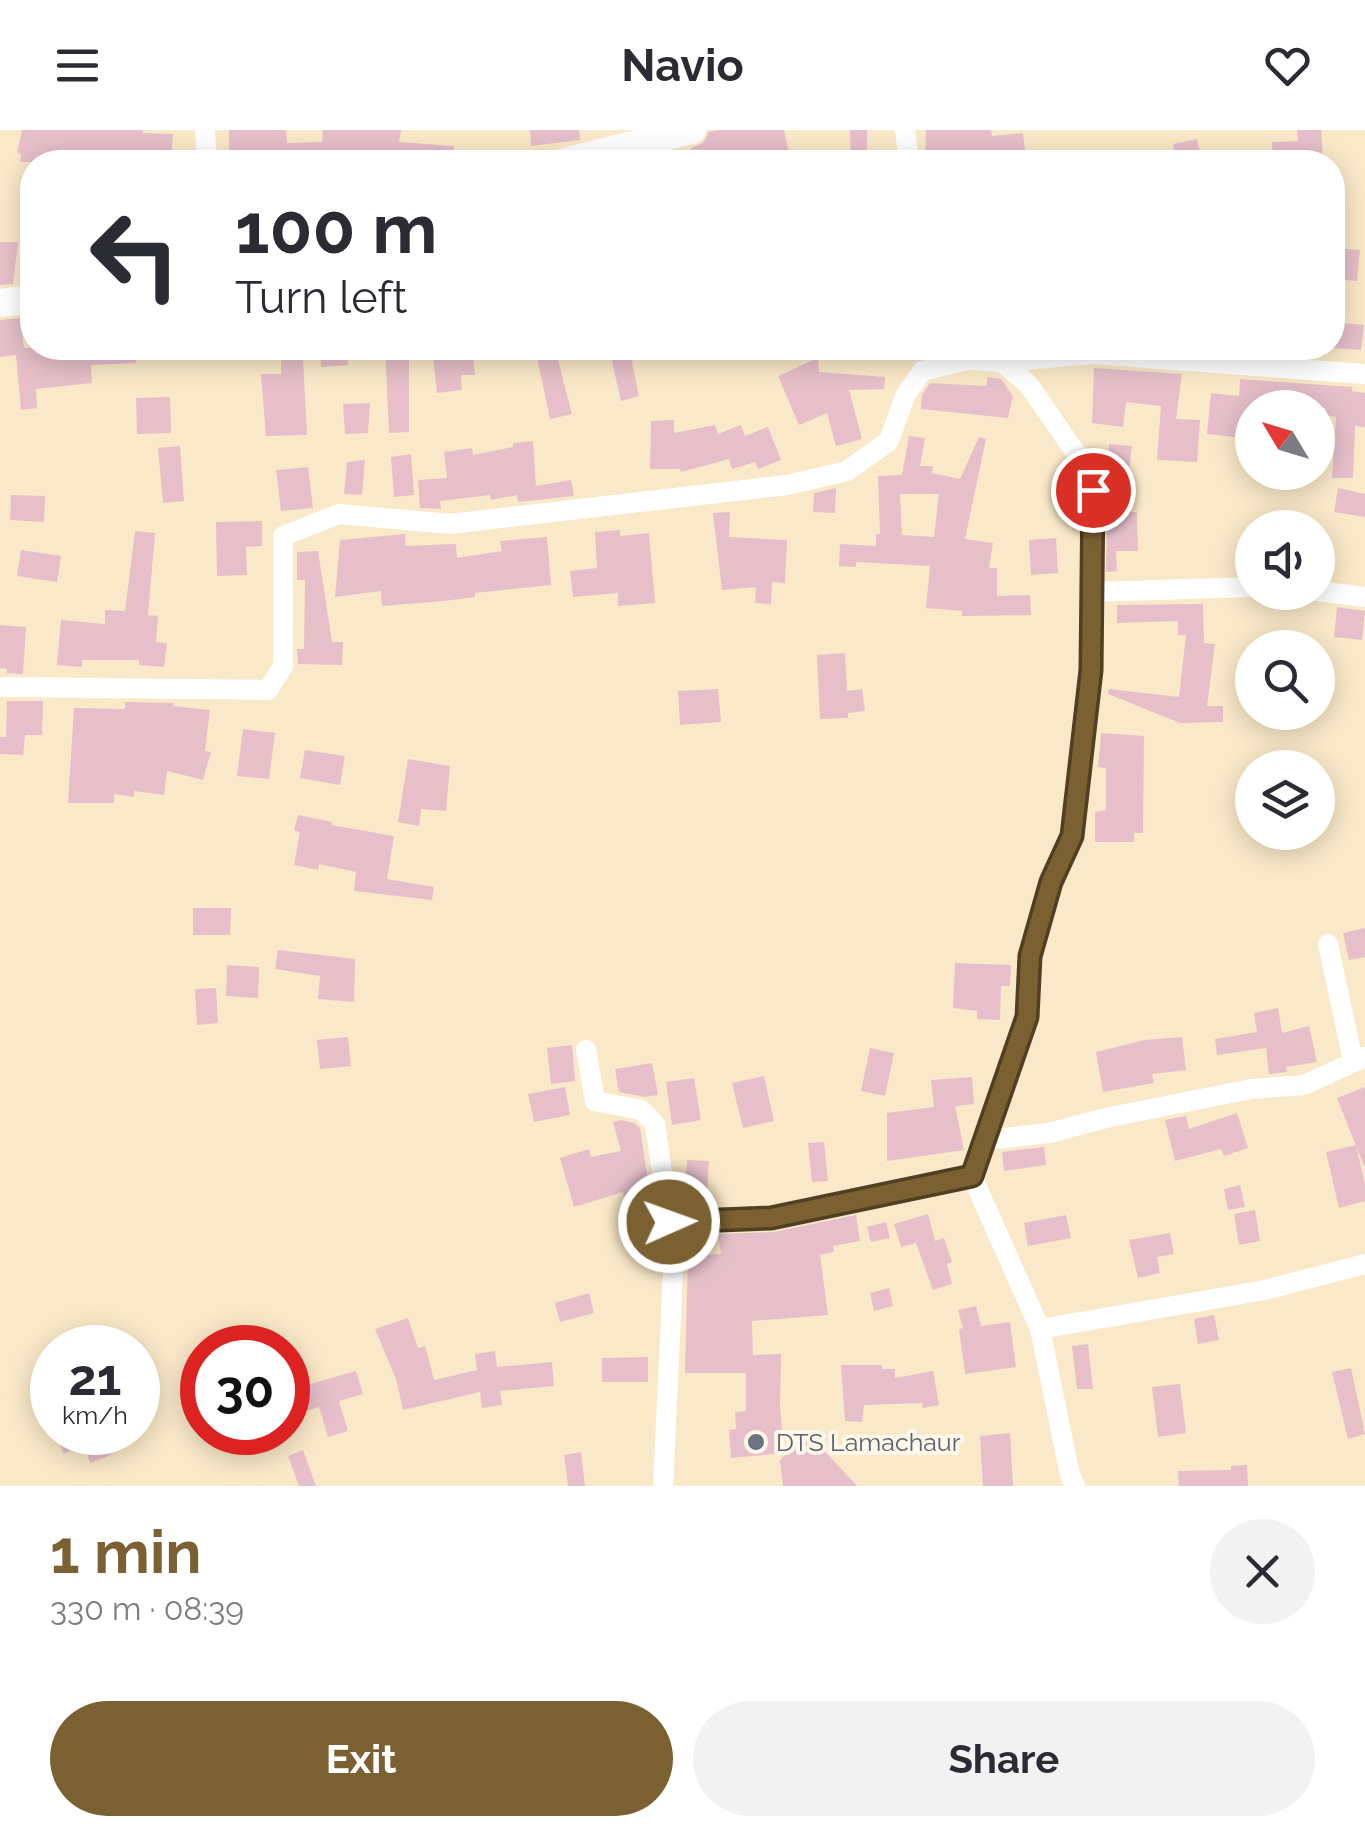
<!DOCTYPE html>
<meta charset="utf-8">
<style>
:root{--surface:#fff;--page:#f2f2f3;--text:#2b2b33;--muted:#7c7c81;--accent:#7b6132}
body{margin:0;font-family:Raleway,sans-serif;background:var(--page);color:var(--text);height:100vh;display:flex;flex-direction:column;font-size:38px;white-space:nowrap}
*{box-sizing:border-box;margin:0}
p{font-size:32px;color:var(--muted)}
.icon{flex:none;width:55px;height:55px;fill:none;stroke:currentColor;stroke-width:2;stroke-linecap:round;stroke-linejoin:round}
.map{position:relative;height:1356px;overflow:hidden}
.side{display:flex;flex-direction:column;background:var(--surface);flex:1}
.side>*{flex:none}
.guide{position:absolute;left:20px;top:20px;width:1325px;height:210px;border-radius:40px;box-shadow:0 5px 25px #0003;background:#fff;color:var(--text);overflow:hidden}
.needle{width:65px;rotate:308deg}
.tools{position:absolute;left:1235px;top:260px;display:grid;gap:20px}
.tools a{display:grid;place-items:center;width:100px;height:100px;border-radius:50%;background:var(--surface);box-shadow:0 5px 25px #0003;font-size:50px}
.speed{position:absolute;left:30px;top:1195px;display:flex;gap:20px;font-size:50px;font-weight:700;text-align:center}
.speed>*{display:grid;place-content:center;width:130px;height:130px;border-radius:50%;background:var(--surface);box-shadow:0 5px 25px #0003;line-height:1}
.speed small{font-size:25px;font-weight:400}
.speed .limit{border:15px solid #d22;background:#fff;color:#111}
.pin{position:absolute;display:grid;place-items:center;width:85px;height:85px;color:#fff;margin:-42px;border:5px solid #fff;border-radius:50%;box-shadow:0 2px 10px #0007}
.me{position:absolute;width:110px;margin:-55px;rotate:88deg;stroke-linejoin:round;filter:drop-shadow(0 0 8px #0008)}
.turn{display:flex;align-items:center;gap:35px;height:210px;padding:0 50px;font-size:45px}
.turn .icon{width:130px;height:130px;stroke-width:2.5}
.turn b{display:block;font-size:70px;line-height:85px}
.round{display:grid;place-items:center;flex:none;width:105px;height:105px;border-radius:52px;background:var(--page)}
.summary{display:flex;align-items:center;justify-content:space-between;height:170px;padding:0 50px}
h1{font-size:60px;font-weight:700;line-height:75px;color:var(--accent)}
.action{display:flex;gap:20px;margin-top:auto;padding:20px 50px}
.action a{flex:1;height:115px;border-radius:60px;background:var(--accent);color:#fff;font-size:40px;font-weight:700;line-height:115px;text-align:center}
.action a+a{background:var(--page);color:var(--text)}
header{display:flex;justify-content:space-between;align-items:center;height:130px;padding:0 50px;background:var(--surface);font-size:45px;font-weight:700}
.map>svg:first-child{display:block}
.building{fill:#e6bfca;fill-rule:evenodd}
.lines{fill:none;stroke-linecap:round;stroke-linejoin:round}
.minor{stroke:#fff;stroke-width:20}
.secondary{stroke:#fff;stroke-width:28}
.route-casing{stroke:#503f20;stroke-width:25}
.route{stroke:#7b6132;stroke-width:18}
.worship-dot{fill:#6b7280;stroke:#fef8ea;stroke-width:4}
.labels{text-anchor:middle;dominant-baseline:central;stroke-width:8;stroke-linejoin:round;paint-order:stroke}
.worship-label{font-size:25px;fill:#5b616d;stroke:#fef8ea;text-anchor:start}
</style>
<header><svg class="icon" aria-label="menu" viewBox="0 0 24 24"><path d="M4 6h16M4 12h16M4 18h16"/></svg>Navio<svg class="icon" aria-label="heart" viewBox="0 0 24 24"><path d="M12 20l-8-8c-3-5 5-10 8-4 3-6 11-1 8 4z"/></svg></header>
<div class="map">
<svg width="1365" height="1356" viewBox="0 0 1365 1356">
<rect width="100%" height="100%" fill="#fae9c8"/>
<!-- building -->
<path class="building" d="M22 0H143V3L173 4 171 32H150V24L98 28V32H20L21 24 17 23Z
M229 0H286L287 13 322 12 323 0H401L399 12 454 16 453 32 399 29 398 32 229 31Z
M530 0H579L580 10 531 16Z
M719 0H784L791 32H694L691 18 703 13 709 2Z
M850 0H867V32H851Z
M926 0H991L992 6 1023 3 1025 21 1009 23 1010 32H925Z
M1297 0H1321L1323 29 1273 32 1272 12 1298 11Z
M1197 9 1202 32H1176L1173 14Z
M0 112H18L13 154 0 155Z
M1332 118 1360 120 1357 151 1332 149Z
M20 188 24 218H136V233L91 235 92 253 36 259 37 278 21 280 16 225 0 227V190Z
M1332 192 1364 195 1361 220 1332 218Z
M320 218H347L348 235 321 237Z
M385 218H409V302L389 303Z
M432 218H472L475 245H461L462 260 437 263Z
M535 218H555L572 284 550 289Z
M609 218H629L639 266 621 271Z
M281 227 303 228 307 305 266 306 261 244H281Z
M818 228 819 242 885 247 884 259 849 260 862 309 836 316 827 283 799 295 778 246Z
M1094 238 1182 244 1176 289 1200 290 1197 332 1157 330 1161 276 1126 272 1123 297 1092 293Z
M988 247 1001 249 1013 266 1008 288 921 279 922 265 930 253 986 256Z
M1240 249 1352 257V261L1365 263V297L1355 296 1353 348H1332L1336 287 1325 285 1326 278H1252V309L1207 304 1211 263 1239 266Z
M170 267 171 303 137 304 136 268Z
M370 273 368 303 345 304 343 274Z
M674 290V303L715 295 718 304 741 295 745 306 768 297 781 330 758 339 755 332 732 339 729 329 681 342 680 339H650L651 291Z
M909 306 925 308 920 336H933L932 343 960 349 979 307 986 309 965 409 993 413 989 438H997V466L1030 465 1031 485 962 486V481L926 478 930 436 856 432V437L839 436 840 414 876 416V404H880L878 346 902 345ZM900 364H939L934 407 902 405Z
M533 311 536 356 571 350 574 366 518 372 517 365 491 370 490 365 440 371 441 379 420 378 418 350 447 348 444 322 472 318 473 325 513 317V313Z
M1109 314 1132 316 1124 382H1137L1138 421H1116L1117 441 1106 442Z
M180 316 184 371 163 373 158 318Z
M411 324 414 365 394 367 391 327Z
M365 330 362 365 344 364 347 332Z
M308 337 313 378 281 381 276 340Z
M836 358 835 383 813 382 814 363Z
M1338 358 1365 364V387L1334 382Z
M11 365 45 366 44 392 10 390Z
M730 382 729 407 787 410 785 453 772 452 771 474 755 473 756 457 722 460 713 383Z
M262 391V416L246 417 247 445 217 446 216 392Z
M620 400V406L649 403 655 473 618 476V463L573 467 570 441 597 438 595 402Z
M135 401 155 403 148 485 158 486 156 512 167 513 164 537 139 535V530H82V537L57 535 61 490 105 494V480L125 481Z
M405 404 406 416 456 414 457 428 502 421 500 411 547 407 551 455 475 463V467L444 471 382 476 381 461 335 467 340 410Z
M1056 408 1058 443 1031 445 1029 410Z
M21 420 61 426 57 452 17 446Z
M318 421 332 512H343L342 535 298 534 297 519H304L305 450H297V422Z
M1203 474 1204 513 1215 514 1207 576H1223V592L1180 593 1108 564 1109 559 1179 567 1186 505H1178V491L1117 493V475Z
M1337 477 1365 481 1362 510 1334 507Z
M0 495 26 497 23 544 7 543V539L0 538Z
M845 523 847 561 862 559 865 581 848 583V588L820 589 817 525Z
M718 559 721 592 680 595 678 561Z
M7 571H43L42 605H25L23 625 0 624V607H6Z
M125 572 174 573 173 576 210 580 205 621 211 622 203 650 167 641 164 665 134 661V667L114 664V673H68L74 578 125 579Z
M243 599 275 603 269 649 237 646Z
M1101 603 1144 606 1143 703H1134V712H1095V682L1106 680V638L1098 637Z
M305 620 345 626 340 655 300 648Z
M408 629 450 636 446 681 421 679 419 696 398 692Z
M298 685 332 692 331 695 394 706 387 749 434 757 432 770 354 761 356 742 319 734 318 740 294 735 300 702 294 700Z
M193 778H231L230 805H193Z
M1365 798V827L1349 830 1343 803Z
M278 820 355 829 354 872 318 869 320 846 275 839Z
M955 833 1011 835 1010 856H1001L1000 890 977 889V881L953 878Z
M227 835 259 837 258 868 226 866Z
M216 858 218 893 197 895 195 859Z
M1278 878 1282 903 1309 896 1317 932 1286 937 1287 942 1269 944 1266 918 1217 925 1215 909 1257 902 1254 883Z
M348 907 351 936 320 939 317 910Z
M1182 907 1186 940 1152 944 1154 953 1103 962 1096 922 1145 910Z
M572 915 575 951 551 954 547 918Z
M870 918 894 923 885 966 861 961Z
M652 933 658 965 645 967 619 962 615 939Z
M764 946 774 991 743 998 732 953Z
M972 947 974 974 955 976 964 1020 887 1031V983L934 977 931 950Z
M694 948 701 990 672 995 666 952Z
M565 957 570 985 534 992 528 964Z
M1365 957V1036H1364L1337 968Z
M1237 983 1248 1018 1224 1026 1221 1019 1175 1031 1165 990 1186 986 1189 999Z
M621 990 634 993 640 998 651 1070 625 1075 623 1062 574 1077 560 1028 589 1019 591 1027 621 1021 613 992Z
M824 1012 828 1051 812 1052 808 1013Z
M1356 1015 1365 1055V1071L1339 1078 1326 1022Z
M1044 1017 1046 1035 1004 1041 1002 1022Z
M687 1030 709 1031 707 1065 685 1064Z
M1240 1055 1245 1077 1228 1080 1224 1059Z
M1255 1080 1260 1111 1239 1115 1234 1084Z
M928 1084 935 1111 944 1108 952 1132 947 1134 952 1154 933 1160 916 1113 901 1117 894 1094Z
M856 1085 860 1111 833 1116 834 1122 820 1125 828 1185 752 1191 753 1225 781 1224 780 1276 784 1323 731 1328 729 1300 736 1299 735 1282 746 1281V1243H685L688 1126 721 1124 718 1104 774 1102Z
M1066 1085 1071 1108 1028 1116 1024 1093Z
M886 1092 890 1108 871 1112 867 1097Z
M1170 1103 1174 1124 1157 1127 1160 1143 1138 1148 1129 1110Z
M889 1158 893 1176 874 1181 870 1163Z
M589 1163 594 1183 560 1192 555 1173Z
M976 1176 981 1196 1010 1192 1016 1237 965 1244 959 1199 963 1198 958 1180Z
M1214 1185 1219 1210 1198 1214 1194 1189Z
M408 1188 418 1218 425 1216 434 1250 477 1240 475 1224 495 1221 497 1237 552 1232 554 1256 500 1261 502 1275 482 1278 480 1262 403 1280 396 1249 375 1199Z
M1088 1214 1093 1259H1077L1072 1216Z
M648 1227V1252H602V1228Z
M841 1235H882V1239H895V1248L933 1241 939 1275 923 1278 922 1273 864 1275 862 1292 845 1291Z
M1351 1238 1365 1304 1348 1309 1332 1242Z
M356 1241 363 1264 339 1271 348 1301 328 1307 319 1277 306 1281 300 1257Z
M52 1242V1291L31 1255Z
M1180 1254 1186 1303 1158 1307 1152 1257Z
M54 1302H106L99 1306 102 1312 105 1310 111 1325 90 1333 84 1314 64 1324Z
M808 1303 857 1356H783L780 1330Z
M1010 1303 1013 1356H983L980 1306Z
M303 1320 316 1356H299L288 1326Z
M581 1322 585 1356H568L564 1325Z
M1247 1335 1248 1356H1179L1178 1341 1231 1340V1336Z"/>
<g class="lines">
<!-- minor -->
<path class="minor" d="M205 0 207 32
M905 0 909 32
M1002 232 1028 254 1080 329 1093 360 1091 540 1073 705 1051 752 1030 826 1027 887 972 1046 1040 1199 1070 1345 1075 1356
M1318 461 1365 467
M1092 462 1252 457
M0 557 268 560 283 536V406L339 384 450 394 787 355 847 341 889 311 905 266 922 241 967 230 1002 232 1094 224 1365 244
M1328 814 1353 931
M586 920 595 971 641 980 655 994 669 1092
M986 1010 1049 1003 1110 987 1251 959 1304 955 1365 927
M1040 1199 1265 1160 1365 1134
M663 1356 674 1122 669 1092 771 1089 972 1046"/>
<!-- secondary -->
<path class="secondary" d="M564 32 692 0
M0 173 32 169"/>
</g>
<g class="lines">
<defs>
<path id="route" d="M669 1092 771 1088 972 1046 1027 887 1030 826 1051 752 1072 706 1091 540 1093 360"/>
</defs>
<!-- route casing -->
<use href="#route" class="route-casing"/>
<!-- route -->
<use href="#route" class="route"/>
</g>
<!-- markers -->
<circle class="worship-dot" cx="756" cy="1312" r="10"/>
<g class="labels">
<!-- worship labels -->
<g class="worship-label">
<text x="776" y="1312">DTS Lamachaur</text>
</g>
</g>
</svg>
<div class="tools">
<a><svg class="needle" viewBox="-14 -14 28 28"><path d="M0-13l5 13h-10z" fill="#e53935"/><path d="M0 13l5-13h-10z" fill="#7c7c81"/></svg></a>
<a><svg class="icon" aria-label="sound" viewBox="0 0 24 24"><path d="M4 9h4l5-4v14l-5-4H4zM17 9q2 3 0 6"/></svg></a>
<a><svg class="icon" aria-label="search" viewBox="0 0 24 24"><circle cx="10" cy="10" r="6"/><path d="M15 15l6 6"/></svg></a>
<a><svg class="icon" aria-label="layers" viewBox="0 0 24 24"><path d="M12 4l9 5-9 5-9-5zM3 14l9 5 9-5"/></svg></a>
</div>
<div class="speed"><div>21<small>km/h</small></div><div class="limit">30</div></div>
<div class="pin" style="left:1093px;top:360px;background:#d93025"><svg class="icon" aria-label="arrive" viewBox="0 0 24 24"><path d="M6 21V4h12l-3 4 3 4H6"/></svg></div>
<svg class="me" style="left:669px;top:1092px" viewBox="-20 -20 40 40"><circle r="17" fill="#7b6132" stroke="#fff" stroke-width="3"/><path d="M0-11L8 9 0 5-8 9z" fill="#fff"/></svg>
<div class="guide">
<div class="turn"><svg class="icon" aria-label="left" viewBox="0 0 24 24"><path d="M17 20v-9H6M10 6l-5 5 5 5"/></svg><div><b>100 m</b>Turn left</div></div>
</div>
</div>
<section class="side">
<div class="summary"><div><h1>1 min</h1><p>330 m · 08:39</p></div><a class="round"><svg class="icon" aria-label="close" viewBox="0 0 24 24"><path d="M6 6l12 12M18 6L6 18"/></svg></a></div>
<div class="action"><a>Exit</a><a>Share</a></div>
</section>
